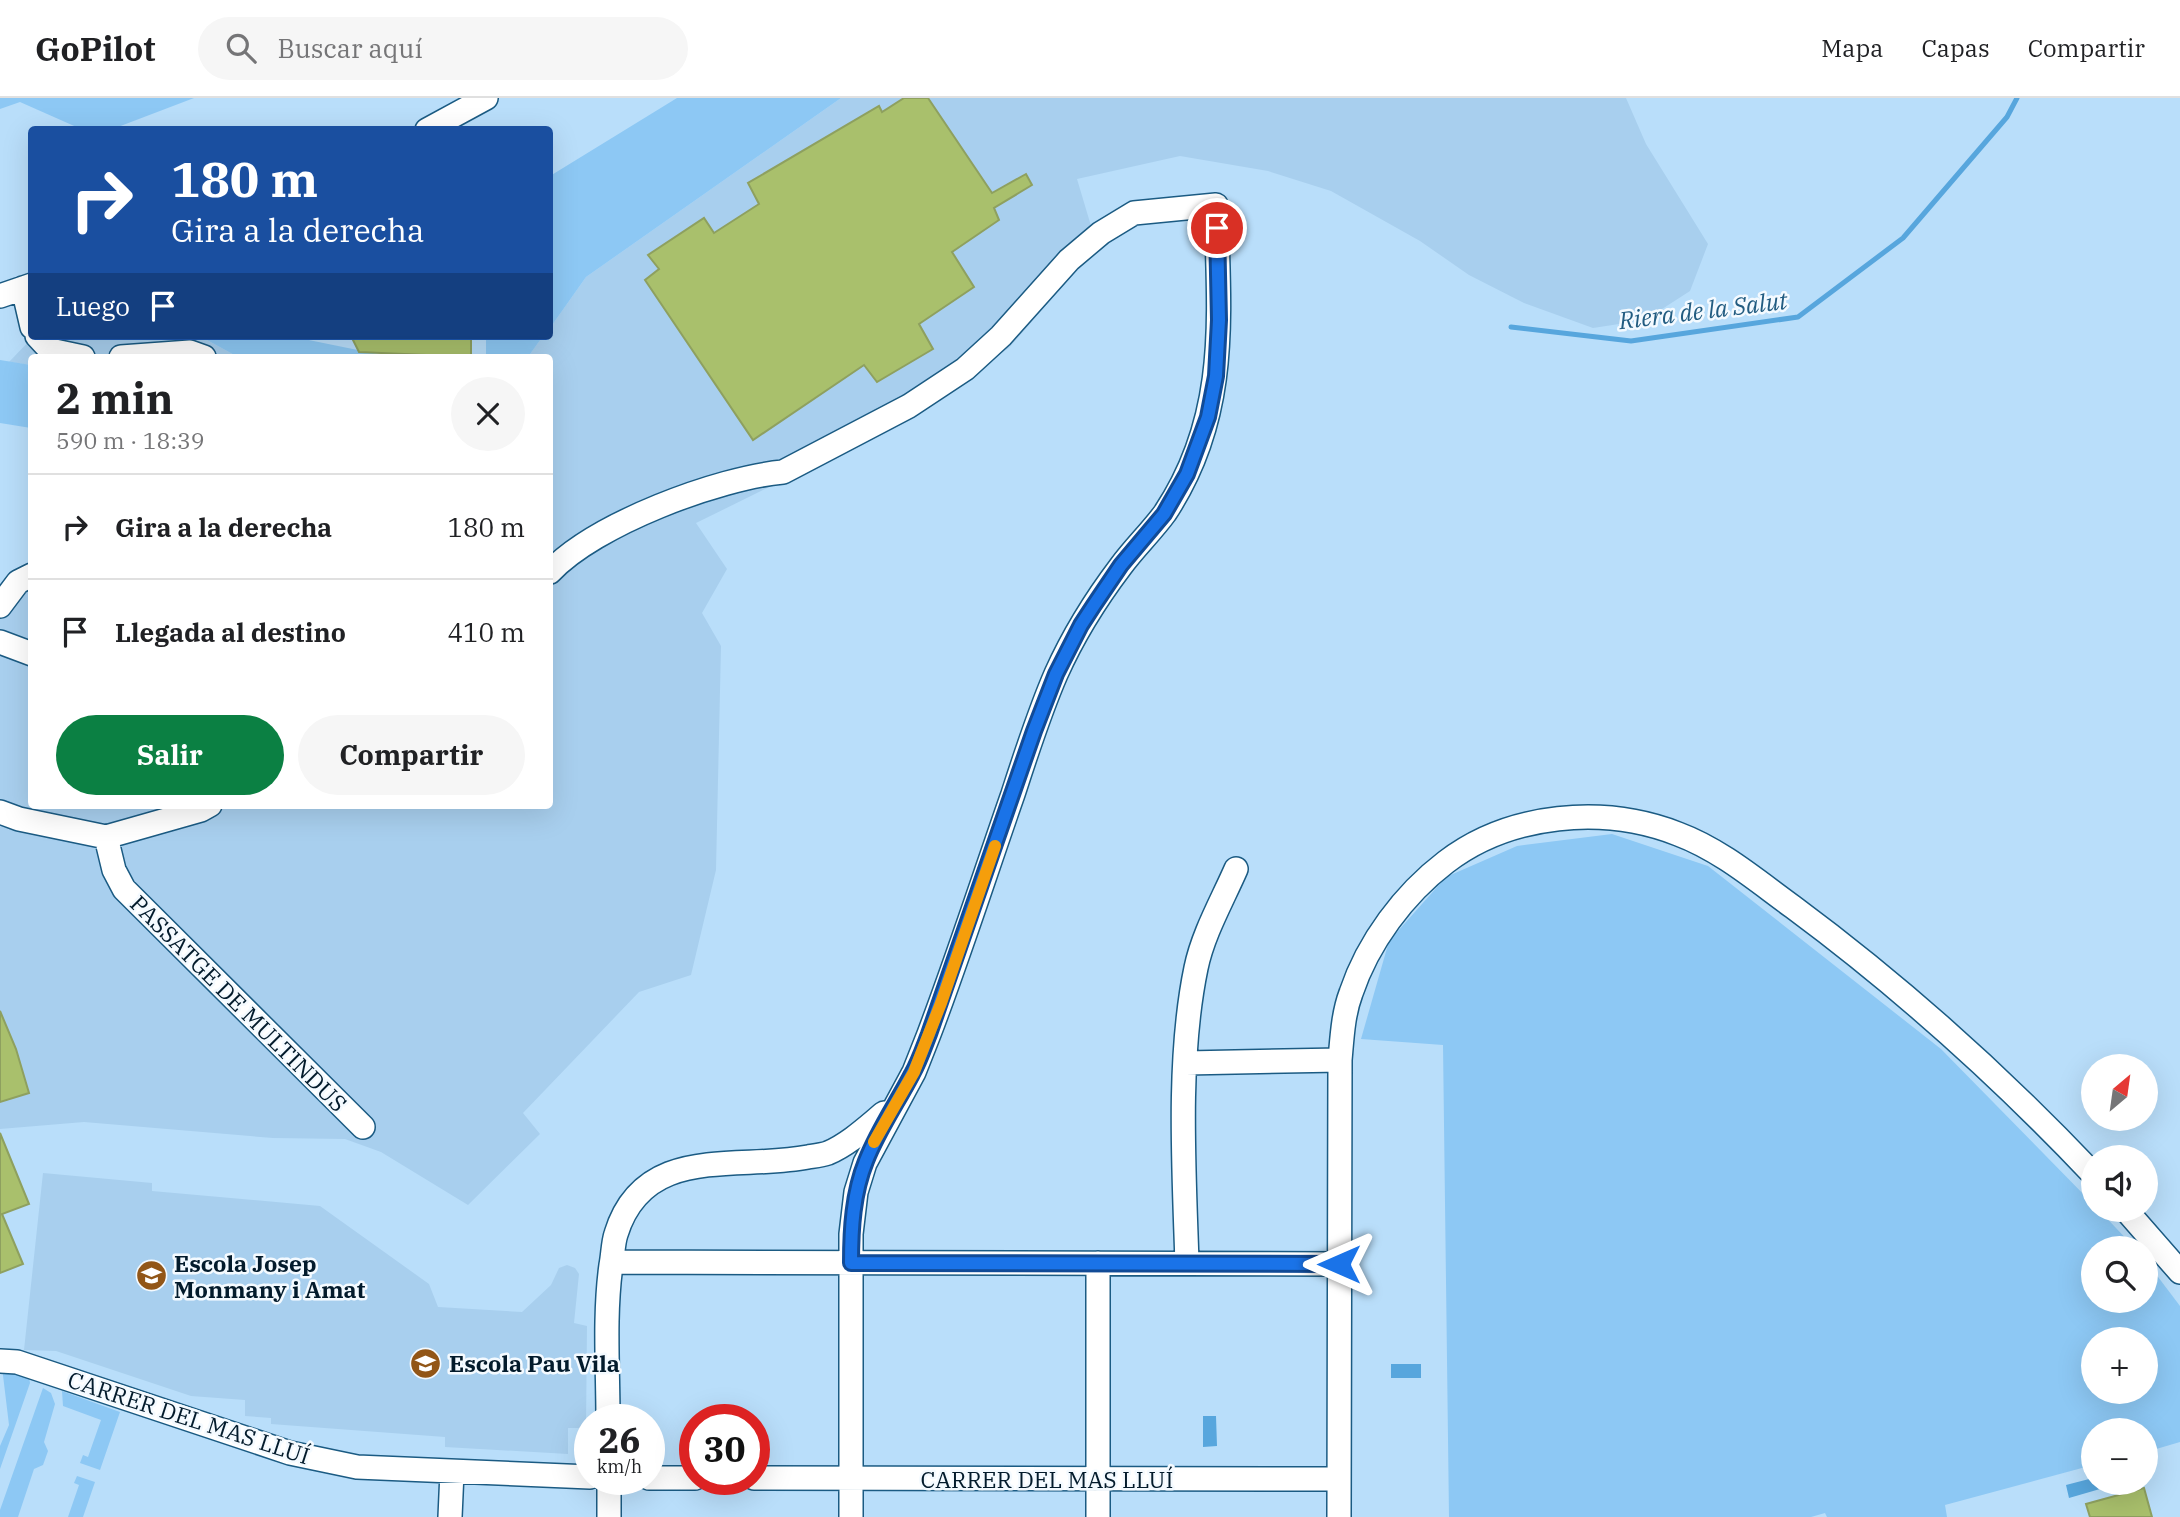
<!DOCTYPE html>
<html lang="es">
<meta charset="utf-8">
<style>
:root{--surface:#fff;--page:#f6f6f6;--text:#202124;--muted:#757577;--line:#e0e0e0;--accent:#0b8043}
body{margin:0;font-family:"IBM Plex Serif",serif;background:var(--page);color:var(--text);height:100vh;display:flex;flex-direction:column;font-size:26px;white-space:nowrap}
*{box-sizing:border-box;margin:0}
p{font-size:23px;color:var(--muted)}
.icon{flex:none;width:38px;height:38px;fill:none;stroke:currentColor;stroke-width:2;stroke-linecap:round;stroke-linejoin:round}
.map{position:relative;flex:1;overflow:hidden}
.details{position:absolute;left:28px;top:256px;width:525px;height:455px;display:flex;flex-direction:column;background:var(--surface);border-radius:7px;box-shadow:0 7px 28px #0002}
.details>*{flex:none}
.top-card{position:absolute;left:28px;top:28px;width:525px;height:214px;border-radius:7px;box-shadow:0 7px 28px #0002;background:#1a4fa0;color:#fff;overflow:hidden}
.needle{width:46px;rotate:29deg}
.buttons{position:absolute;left:2081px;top:956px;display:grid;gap:14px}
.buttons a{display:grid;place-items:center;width:77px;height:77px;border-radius:50%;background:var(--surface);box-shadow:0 7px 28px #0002;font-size:35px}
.speed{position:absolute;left:574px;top:1306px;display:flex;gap:14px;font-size:35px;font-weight:700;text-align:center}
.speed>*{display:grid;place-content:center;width:91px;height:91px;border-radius:50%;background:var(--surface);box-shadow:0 7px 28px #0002;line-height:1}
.speed small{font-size:18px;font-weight:400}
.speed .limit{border:10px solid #d22;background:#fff;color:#111}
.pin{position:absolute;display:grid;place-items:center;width:60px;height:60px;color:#fff;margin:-30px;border:4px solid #fff;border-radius:50%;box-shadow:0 2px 7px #0007}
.me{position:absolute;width:77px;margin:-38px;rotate:270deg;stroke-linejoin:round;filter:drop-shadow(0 0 5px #0008)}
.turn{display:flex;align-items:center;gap:24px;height:147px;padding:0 28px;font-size:32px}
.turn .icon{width:91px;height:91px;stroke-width:2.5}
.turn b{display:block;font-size:49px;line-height:60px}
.then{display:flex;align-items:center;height:66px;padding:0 28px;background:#0003;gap:14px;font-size:26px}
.round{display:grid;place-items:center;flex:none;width:74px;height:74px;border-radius:37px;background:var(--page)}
.overview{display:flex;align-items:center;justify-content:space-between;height:119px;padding:0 28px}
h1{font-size:42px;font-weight:800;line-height:52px}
.cta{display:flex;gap:14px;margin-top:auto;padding:14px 28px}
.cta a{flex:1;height:80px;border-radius:42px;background:var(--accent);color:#fff;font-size:28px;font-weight:800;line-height:80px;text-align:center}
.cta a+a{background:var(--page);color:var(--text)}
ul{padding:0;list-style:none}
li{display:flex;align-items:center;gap:21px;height:105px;padding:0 28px;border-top:2px solid var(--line)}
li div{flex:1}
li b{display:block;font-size:26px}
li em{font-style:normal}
header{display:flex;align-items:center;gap:42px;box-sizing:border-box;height:98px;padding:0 35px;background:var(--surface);border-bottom:2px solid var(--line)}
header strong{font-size:33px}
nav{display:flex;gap:38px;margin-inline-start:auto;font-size:24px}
.search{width:490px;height:63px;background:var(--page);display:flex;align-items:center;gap:18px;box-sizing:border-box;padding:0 24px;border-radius:38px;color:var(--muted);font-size:26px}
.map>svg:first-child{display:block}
.built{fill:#a8cfee}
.green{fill:#8dc8f4;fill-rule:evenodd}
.water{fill:#57a6dd}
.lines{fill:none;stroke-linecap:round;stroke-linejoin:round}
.stream{stroke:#57a6dd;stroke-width:5}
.building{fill:#a9c06c;stroke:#8ea05f;stroke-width:2}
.minor-casing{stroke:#1b5b83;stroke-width:26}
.minor{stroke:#fff;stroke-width:23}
.route-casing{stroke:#114b97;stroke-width:18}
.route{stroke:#1a73e8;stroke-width:12}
.slow{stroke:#f59e0b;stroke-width:12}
.labels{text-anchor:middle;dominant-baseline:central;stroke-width:5;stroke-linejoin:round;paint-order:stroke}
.street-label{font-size:23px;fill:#031b2c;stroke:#f4faff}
.poi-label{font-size:23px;font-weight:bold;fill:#031b2c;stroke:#f4faff;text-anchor:start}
.water-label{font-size:24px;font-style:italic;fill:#225c81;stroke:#f4faff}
</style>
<header>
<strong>GoPilot</strong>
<div class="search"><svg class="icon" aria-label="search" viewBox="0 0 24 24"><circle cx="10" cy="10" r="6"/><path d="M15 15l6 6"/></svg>Buscar aquí</div>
<nav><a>Mapa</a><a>Capas</a><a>Compartir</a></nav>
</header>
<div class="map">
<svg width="2180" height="1419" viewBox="0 0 2180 1419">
<rect width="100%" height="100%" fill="#b9defa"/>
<!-- built -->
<path class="built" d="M841 0H1626L1646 46 1708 146 1690 193 1645 222 1593 230 1524 205 1469 177 1420 143 1331 93 1268 73 1180 58 1077 81 1097 148 1009 250 861 344 696 425 727 471 702 515 721 548 716 772 691 877 639 894 523 1015 540 1036 468 1107 381 1054 345 1041 273 1040 84 1024 0 1031V508L31 477 32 707H550V259H528L543 238H550V230L586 179Z
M34 238 207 242 238 259H32L31 267 9 264Z
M43 1075 152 1085V1093L320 1108 429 1186 438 1209 522 1214 551 1187 559 1170 567 1167 575 1170 579 1176 574 1225 587 1228 586 1330H568V1356L445 1349V1339L271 1326V1320L245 1318V1302L191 1298 56 1253 24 1252Z"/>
<!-- green -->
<path class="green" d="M0 0H194L110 32 81 31 20 4 0 11Z
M677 0H841L586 179 550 230V78Z
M109 238H289L392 259H238L207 242Z
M486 238H543L528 259H486Z
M0 262 31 267V330L0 325Z
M1612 736 1708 768 1941 951 2093 1106V1111H2098L2134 1149 2093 1150V1202H2146V1163L2180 1208V1344L2146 1354V1332H2093V1367L1945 1407 1947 1419H1827L1825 1415 1811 1419H1449L1443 947 1361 941 1389 843 1446 779 1517 748ZM2093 1241H2146V1293H2093Z
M2 1269 29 1279 30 1285 0 1371V1348L9 1327Z
M43 1290 51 1295 55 1306 44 1344 48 1353 43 1367 34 1371 18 1419H0V1412Z
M62 1293 120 1314 100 1372 80 1365 83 1357 88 1359 101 1322 63 1308Z
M77 1378 95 1384 83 1419H68L79 1387 74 1385Z"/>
<!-- water -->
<path class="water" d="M1391 1266H1421V1280H1391Z
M1203 1318H1216L1217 1348 1203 1349Z
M2093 1380V1384H2098L2100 1391 2069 1400 2066 1387Z"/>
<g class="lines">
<!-- stream -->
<path class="stream" d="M1511 229 1631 243 1798 219 1903 140 2007 19 2017 0"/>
</g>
<!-- building -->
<path class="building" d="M904 0H928L992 95 1026 76 1032 87 994 110 999 122 952 154 974 189 919 226 933 251 877 284 864 267 753 342 645 182 659 171 648 157 704 120 714 135 759 106 748 85 879 8 882 14Z
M351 238H471V259L359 254Z
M0 913 16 951 29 995 0 1004Z
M0 1035 29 1106 2 1116 23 1166 0 1175Z
M2144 1390 2152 1419H2090L2086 1406Z"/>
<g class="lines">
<defs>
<path id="minor" d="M427 32 486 0
M23 190 32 229
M0 198 32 187
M37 238 50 252 83 259
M121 259 190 254 204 259
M550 474C595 426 718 380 783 374L909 308 965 271 1001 238 1069 162 1101 135 1134 115 1216 107C1219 218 1230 317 1165 415 1152 433 1135 449 1121 468 1096 501 1073 538 1056 576 1039 615 1026 656 1013 696 985 776 959 857 929 936L914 974 865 1065 856 1094 851 1136V1419
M0 508 18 484 32 477
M0 544 32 556
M0 714 19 721 106 739 201 712 210 707
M106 739 114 772 124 791 363 1029
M1186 965 1340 962
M2125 1111 2180 1174
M612 1164 1339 1166
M1187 1165C1184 1072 1177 961 1196 870 1203 836 1222 803 1236 771
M0 1263 17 1264 290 1355 357 1369 590 1379
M608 1321C608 1270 604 1218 611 1167 613 1157 613 1145 616 1136 644 1045 737 1073 808 1059 814 1058 822 1057 828 1055 849 1046 867 1029 884 1015
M649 1380H695
M754 1380 1339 1381
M609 1381V1419
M450 1419 452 1374
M1098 1419V1165
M1339 1419 1340 962C1342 940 1343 916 1351 895 1368 844 1404 796 1446 764 1510 715 1604 707 1678 736 1721 752 1757 783 1793 809 1901 889 2001 979 2093 1076"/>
</defs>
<!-- minor casing -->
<use href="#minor" class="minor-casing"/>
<!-- minor -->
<use href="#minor" class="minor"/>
</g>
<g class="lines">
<defs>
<path id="route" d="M1217 130 1219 222 1216 278 1208 319 1187 376 1164 416 1121 467 1094 507 1081 527 1056 576 1034 633 929 936C924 949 919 964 912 976 897 1005 878 1032 866 1063 853 1095 851 1131 851 1165L1339 1166"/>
</defs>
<!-- route casing -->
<use href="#route" class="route-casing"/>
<!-- route -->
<use href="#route" class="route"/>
<!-- slow -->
<path class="slow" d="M874 1044 914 974 941 905 995 748"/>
</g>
<!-- icons -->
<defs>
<symbol id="school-disc" viewBox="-11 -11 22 22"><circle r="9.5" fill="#925617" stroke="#f4faff"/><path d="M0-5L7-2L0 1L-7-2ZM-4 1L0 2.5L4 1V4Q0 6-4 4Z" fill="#fff"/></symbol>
</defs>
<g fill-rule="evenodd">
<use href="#school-disc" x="134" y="1160" width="35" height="35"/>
<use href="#school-disc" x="408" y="1248" width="35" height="35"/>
</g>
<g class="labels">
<!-- street labels -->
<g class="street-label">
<text transform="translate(239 905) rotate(45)">PASSATGE DE MULTINDUS</text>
<text transform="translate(189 1319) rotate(18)">CARRER DEL MAS LLUÍ</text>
<text x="1047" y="1381">CARRER DEL MAS LLUÍ</text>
</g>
<!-- poi labels -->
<g class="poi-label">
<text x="174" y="1165">Escola Josep<tspan x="174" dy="26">Monmany i Amat</tspan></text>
<text x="449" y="1265">Escola Pau Vila</text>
</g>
<!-- water labels -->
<g class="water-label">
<text transform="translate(1703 212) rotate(-7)">Riera de la Salut</text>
</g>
</g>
</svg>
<div class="buttons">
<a><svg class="needle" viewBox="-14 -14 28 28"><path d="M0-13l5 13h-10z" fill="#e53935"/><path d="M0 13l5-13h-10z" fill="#757577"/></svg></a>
<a><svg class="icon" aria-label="sound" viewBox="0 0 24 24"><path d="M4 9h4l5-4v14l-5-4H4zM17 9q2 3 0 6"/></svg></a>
<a><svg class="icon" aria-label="search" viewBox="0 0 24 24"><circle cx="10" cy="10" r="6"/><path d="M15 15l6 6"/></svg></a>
<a>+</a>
<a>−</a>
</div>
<div class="speed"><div>26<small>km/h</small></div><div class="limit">30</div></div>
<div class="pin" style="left:1217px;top:130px;background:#d93025"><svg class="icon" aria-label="arrive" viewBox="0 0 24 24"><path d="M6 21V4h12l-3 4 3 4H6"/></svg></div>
<svg class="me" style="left:1339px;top:1166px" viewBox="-20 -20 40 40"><path d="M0-17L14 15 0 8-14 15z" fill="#1a73e8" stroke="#fff" stroke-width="4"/></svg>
<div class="top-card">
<div class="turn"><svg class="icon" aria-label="right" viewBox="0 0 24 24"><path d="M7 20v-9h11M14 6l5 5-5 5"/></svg><div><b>180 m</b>Gira a la derecha</div></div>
<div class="then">Luego<svg class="icon" aria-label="arrive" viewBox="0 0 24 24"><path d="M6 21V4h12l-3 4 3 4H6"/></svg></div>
</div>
<section class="details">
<div class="overview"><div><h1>2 min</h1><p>590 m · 18:39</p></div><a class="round"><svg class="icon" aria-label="close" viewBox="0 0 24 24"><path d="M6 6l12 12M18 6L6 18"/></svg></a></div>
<ul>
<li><svg class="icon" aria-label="right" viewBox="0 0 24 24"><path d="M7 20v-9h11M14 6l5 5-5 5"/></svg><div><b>Gira a la derecha</b></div><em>180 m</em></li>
<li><svg class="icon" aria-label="arrive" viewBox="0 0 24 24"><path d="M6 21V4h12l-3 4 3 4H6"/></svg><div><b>Llegada al destino</b></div><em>410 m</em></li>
</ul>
<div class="cta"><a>Salir</a><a>Compartir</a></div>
</section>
</div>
